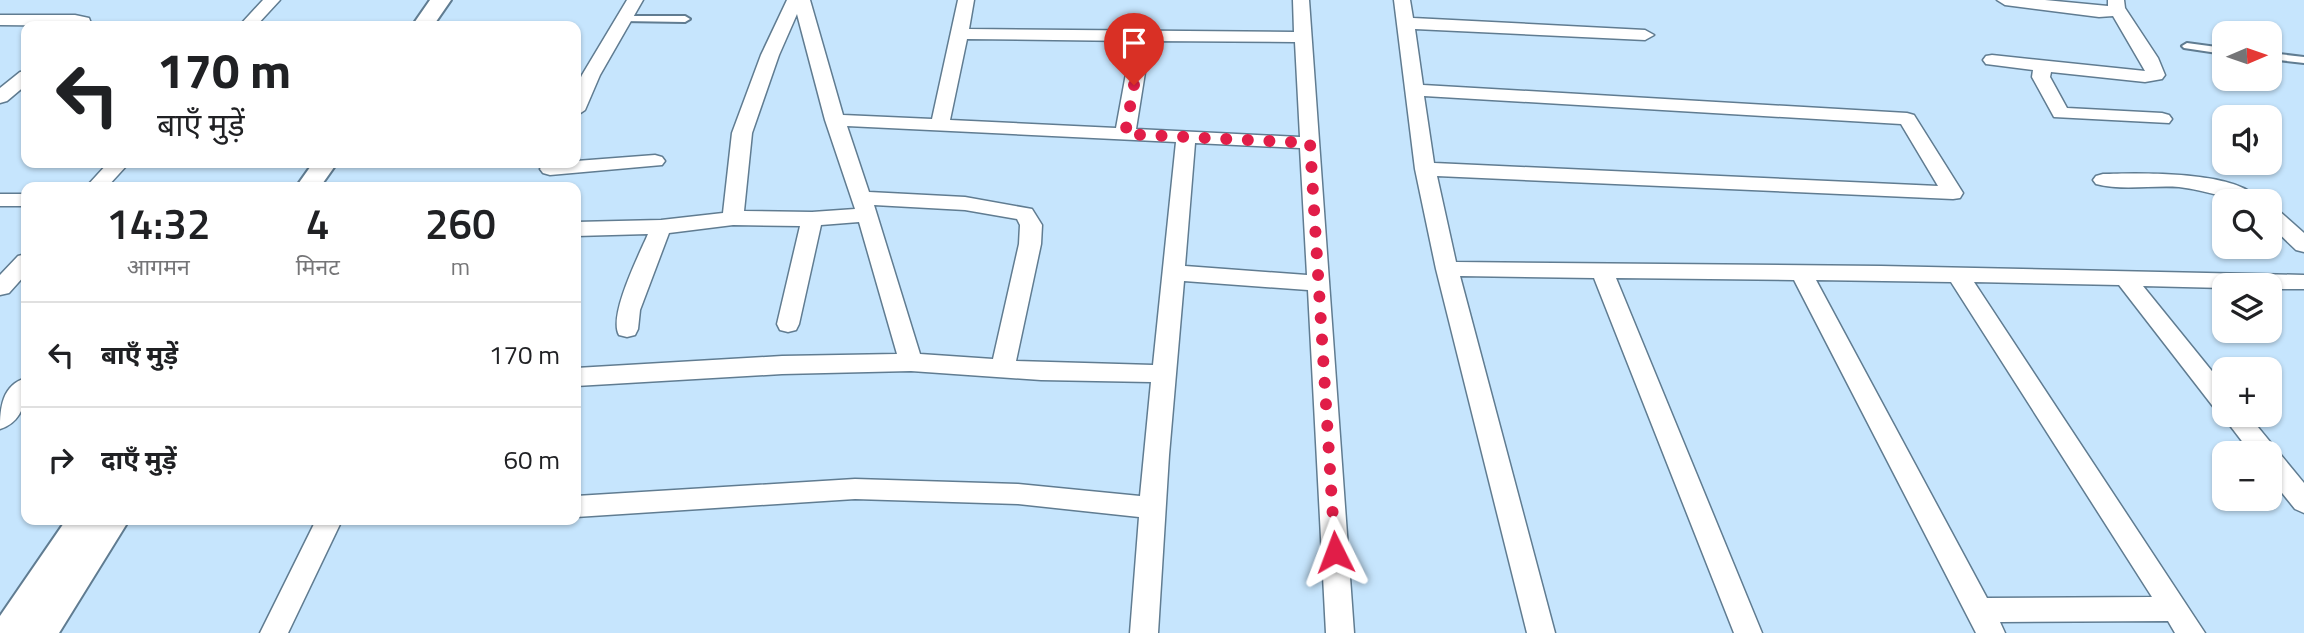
<!DOCTYPE html>
<html lang="hi">
<meta charset="utf-8">
<style>
:root{--surface:#fff;--page:#f6f6f6;--text:#202124;--muted:#757577;--line:#e0e0e0}
body{margin:0;font-family:"Titillium Web","Noto Sans Devanagari",sans-serif;background:var(--page);color:var(--text);height:100vh;display:flex;flex-direction:column;font-size:26px;white-space:nowrap}
*{box-sizing:border-box;margin:0}
p{font-size:23px;color:var(--muted)}
.icon{flex:none;width:38px;height:38px;fill:none;stroke:currentColor;stroke-width:2;stroke-linecap:round;stroke-linejoin:round}
.map{position:relative;flex:1;overflow:hidden}
.panel{position:absolute;left:21px;top:182px;width:560px;height:343px;display:flex;flex-direction:column;background:var(--surface);border-radius:14px;box-shadow:0 2px 5px #0004}
.panel>*{flex:none}
.banner{position:absolute;left:21px;top:21px;width:560px;height:147px;border-radius:14px;box-shadow:0 2px 5px #0004;background:#fff;color:var(--text);overflow:hidden}
.needle{width:46px;rotate:88deg}
.buttons{position:absolute;left:2212px;top:21px;display:grid;gap:14px}
.buttons a{display:grid;place-items:center;width:70px;height:70px;border-radius:14px;background:var(--surface);box-shadow:0 2px 5px #0004;font-size:35px}
.pin{position:absolute;display:grid;place-items:center;width:60px;height:60px;color:#fff;margin:-72px -30px;border-radius:50% 50% 50% 0;rotate:-45deg;box-shadow:0 0 7px #0007}
.pin .icon{rotate:45deg}
.me{position:absolute;width:77px;margin:-38px;rotate:357deg;stroke-linejoin:round;filter:drop-shadow(0 0 5px #0008)}
.turn{display:flex;align-items:center;gap:24px;height:147px;padding:0 21px;font-size:32px}
.turn .icon{width:91px;height:91px;stroke-width:2.5}
.turn b{display:block;font-size:49px;line-height:60px}
.eta{display:flex;justify-content:space-evenly;align-items:center;height:119px;text-align:center}
.eta b{font-size:42px;font-weight:600;line-height:49px}
ul{padding:0;list-style:none}
li{display:flex;align-items:center;gap:21px;height:105px;padding:0 21px;border-top:2px solid var(--line)}
li div{flex:1}
li b{display:block;font-size:26px}
li em{font-style:normal}
.map>svg:first-child{display:block}
.lines{fill:none;stroke-linecap:round;stroke-linejoin:round}
.service-casing{stroke:#607c91;stroke-width:4}
.minor-casing{stroke:#607c91;stroke-width:3}
.tertiary-casing{stroke:#607c91;stroke-width:4}
.service{fill:#fff;fill-rule:evenodd}
.minor{fill:#fff;fill-rule:evenodd}
.tertiary{fill:#fff;fill-rule:evenodd}
.route{stroke:#e11d48;stroke-width:12;stroke-dasharray:0 21.6}
</style>
<div class="map">
<svg width="2304" height="633" viewBox="0 0 2304 633">
<rect width="100%" height="100%" fill="#c6e5fd"/>
<g class="lines">
<defs>
<path id="service" d="M625 16H685L690 19 685 22 622 21V17Z
M2187 43 2224 48V54L2184 48 2182 46Z
M2270 53 2304 57V63L2270 59Z"/>
<path id="minor" d="M263 0H280L256 26H239Z
M627 0H643L600 75 585 110 576 116V89L582 75Z
M787 0H810L843 115 932 119 958 0H974L969 29 1294 32 1293 0H1309L1354 633H1326L1308 290 1184 281 1169 455 1158 633H1130L1139 517 1018 504 855 499 576 517V496L855 479 1018 484 1140 496 1151 382 1041 380 911 371 782 374 576 386V368L782 356 897 354 859 222 821 225 799 324 796 330 788 332 780 330 777 324 800 226 733 225 669 233 640 310 638 329 635 335 627 337 619 335C608 316 639 255 648 234L576 236V222L661 220 723 213 732 133 761 55ZM797 14 825 120 855 209 812 212 744 211 752 133 779 55ZM967 39 1132 41 1116 128 950 120ZM1150 41 1295 42 1300 137 1136 129ZM847 126 1176 142 1153 365 1016 361 1041 244 1042 225 1032 209 965 197 869 192ZM1195 143 1300 148 1307 275 1185 266ZM874 205 965 210 1017 219 1020 225 1019 244 993 359 920 354Z
M1394 0H1410L1413 18 1645 30 1654 35 1645 40 1415 29 1423 85 1907 113 1914 115 1963 193 1960 198 1953 199 1437 176 1456 262 1881 266 2304 275V289H2270V285H2224V288L2143 286 2224 386V415H2248L2304 483V513L2295 509 2270 478V453H2251L2222 415 2223 412 2215 409 2119 285 1974 282 2205 633H2175L2168 621 2000 622 2005 633H1976L1794 280 1616 278 1762 633H1734L1594 278 1460 276 1555 633H1527L1436 269 1415 169ZM1424 96 1901 124 1938 186 1434 163ZM1816 280 1951 282 2152 597 1987 598Z
M1997 0H2045L2108 6V0H2124L2125 8 2158 58 2165 75 2162 79 2145 82 2051 72 2050 77 2067 108 2162 113 2169 115 2172 119 2169 123 2054 117 2032 77 2033 70 1986 64 1983 60 1986 56 1992 55 2145 71 2113 16 2099 17 2005 5Z
M0 15H75L89 18 92 26 0 25Z
M26 71V85L7 101 0 103V88L20 72Z
M655 155 662 157 665 161 662 165 550 175 543 173 540 169 543 165 550 163Z
M108 163H129L107 187H86Z
M2103 174C2137 173 2240 170 2260 201 2231 202 2208 190 2179 187 2152 185 2122 191 2096 184L2093 180 2096 176Z
M0 194H26V206H0Z
M2270 207 2277 209 2304 233V252L2296 250 2270 225Z
M26 254V274L9 293 0 295V275L18 256Z
M26 378C27 399 23 422 0 429 0 408 2 385 26 378Z
M316 520H342L288 633H260Z"/>
<path id="tertiary" d="M430 0H451L433 26H412Z
M313 163H337L320 187H296Z
M66 520H129L59 633H0V616Z"/>
</defs>
<!-- service casing -->
<use href="#service" class="service-casing"/>
<!-- minor casing -->
<use href="#minor" class="minor-casing"/>
<!-- tertiary casing -->
<use href="#tertiary" class="tertiary-casing"/>
<!-- service -->
<use href="#service" class="service"/>
<!-- minor -->
<use href="#minor" class="minor"/>
<!-- tertiary -->
<use href="#tertiary" class="tertiary"/>
</g>
<g class="lines">
<!-- route -->
<path class="route" d="M1134 85 1125 134 1310 143 1335 552"/>
</g>
</svg>
<div class="buttons">
<a><svg class="needle" viewBox="-14 -14 28 28"><path d="M0-13l5 13h-10z" fill="#e53935"/><path d="M0 13l5-13h-10z" fill="#757577"/></svg></a>
<a><svg class="icon" aria-label="sound" viewBox="0 0 24 24"><path d="M4 9h4l5-4v14l-5-4H4zM17 9q2 3 0 6"/></svg></a>
<a><svg class="icon" aria-label="search" viewBox="0 0 24 24"><circle cx="10" cy="10" r="6"/><path d="M15 15l6 6"/></svg></a>
<a><svg class="icon" aria-label="layers" viewBox="0 0 24 24"><path d="M12 4l9 5-9 5-9-5zM3 14l9 5 9-5"/></svg></a>
<a>+</a>
<a>−</a>
</div>
<div class="pin" style="left:1134px;top:85px;background:#d93025"><svg class="icon" aria-label="arrive" viewBox="0 0 24 24"><path d="M6 21V4h12l-3 4 3 4H6"/></svg></div>
<svg class="me" style="left:1335px;top:552px" viewBox="-20 -20 40 40"><path d="M0-17L14 15 0 8-14 15z" fill="#e11d48" stroke="#fff" stroke-width="4"/></svg>
<div class="banner">
<div class="turn"><svg class="icon" aria-label="left" viewBox="0 0 24 24"><path d="M17 20v-9H6M10 6l-5 5 5 5"/></svg><div><b>170 m</b>बाएँ मुड़ें</div></div>
</div>
<section class="panel">
<div class="eta">
<div><b>14:32</b><p>आगमन</p></div>
<div><b>4</b><p>मिनट</p></div>
<div><b>260</b><p>m</p></div>
</div>
<ul>
<li><svg class="icon" aria-label="left" viewBox="0 0 24 24"><path d="M17 20v-9H6M10 6l-5 5 5 5"/></svg><div><b>बाएँ मुड़ें</b></div><em>170 m</em></li>
<li><svg class="icon" aria-label="right" viewBox="0 0 24 24"><path d="M7 20v-9h11M14 6l5 5-5 5"/></svg><div><b>दाएँ मुड़ें</b></div><em>60 m</em></li>
</ul>
</section>
</div>
